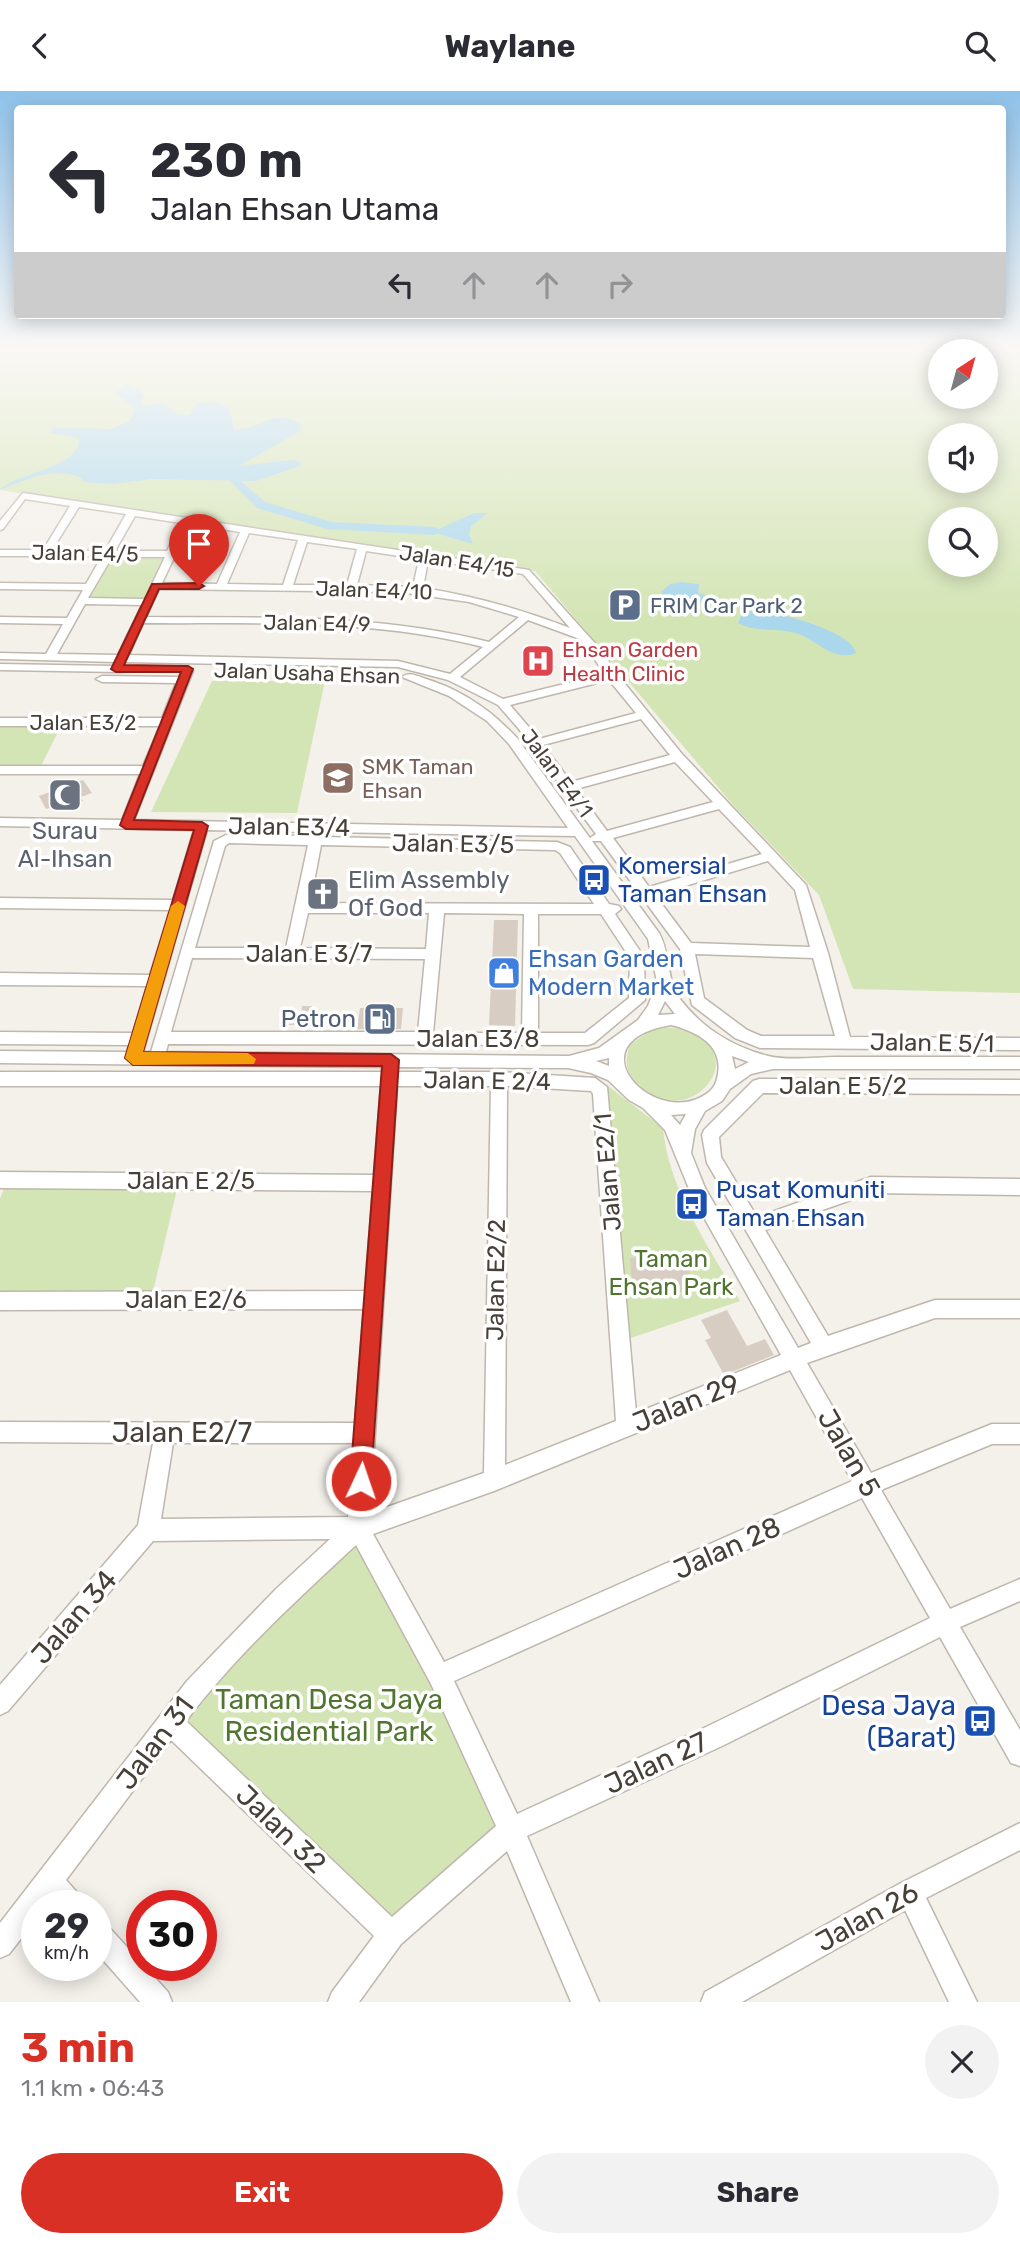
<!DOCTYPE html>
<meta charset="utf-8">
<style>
:root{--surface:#fff;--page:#f2f2f3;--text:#2b2b33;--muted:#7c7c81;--accent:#d93025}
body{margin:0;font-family:Rubik,sans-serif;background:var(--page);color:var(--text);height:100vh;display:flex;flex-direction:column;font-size:26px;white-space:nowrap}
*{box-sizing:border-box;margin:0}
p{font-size:23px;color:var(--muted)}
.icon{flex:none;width:38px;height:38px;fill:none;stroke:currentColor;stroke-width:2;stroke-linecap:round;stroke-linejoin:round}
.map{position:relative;height:1911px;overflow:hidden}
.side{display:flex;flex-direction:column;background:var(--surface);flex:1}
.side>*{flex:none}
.top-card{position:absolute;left:14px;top:14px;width:992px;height:214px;border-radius:7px;box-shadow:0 4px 18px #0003;background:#fff;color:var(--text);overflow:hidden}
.needle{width:46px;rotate:36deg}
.controls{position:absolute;left:928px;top:248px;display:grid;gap:14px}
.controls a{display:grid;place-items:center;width:70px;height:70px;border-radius:50%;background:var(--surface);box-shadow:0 4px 18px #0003;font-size:35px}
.speed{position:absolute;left:21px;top:1799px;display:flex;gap:14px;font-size:35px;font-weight:700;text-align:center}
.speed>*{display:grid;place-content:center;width:91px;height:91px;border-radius:50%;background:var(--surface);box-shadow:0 4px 18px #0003;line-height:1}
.speed small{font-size:18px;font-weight:400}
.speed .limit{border:10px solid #d22;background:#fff;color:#111}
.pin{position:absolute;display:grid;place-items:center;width:60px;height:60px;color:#fff;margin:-72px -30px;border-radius:50% 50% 50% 0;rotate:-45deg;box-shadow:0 0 7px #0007}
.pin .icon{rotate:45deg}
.me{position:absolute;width:77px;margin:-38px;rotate:3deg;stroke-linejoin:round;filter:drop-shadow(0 0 5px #0008)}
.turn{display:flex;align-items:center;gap:24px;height:147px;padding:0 21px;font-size:32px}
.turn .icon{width:91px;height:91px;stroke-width:2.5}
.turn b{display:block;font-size:49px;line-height:60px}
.lanes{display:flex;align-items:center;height:66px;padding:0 21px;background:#0003;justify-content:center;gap:35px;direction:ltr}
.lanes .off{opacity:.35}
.round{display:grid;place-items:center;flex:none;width:74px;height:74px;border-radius:37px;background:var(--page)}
.head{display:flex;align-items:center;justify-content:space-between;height:119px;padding:0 21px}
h1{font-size:42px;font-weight:700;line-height:52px;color:var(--accent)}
.button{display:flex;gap:14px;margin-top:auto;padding:14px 21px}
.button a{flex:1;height:80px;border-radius:42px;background:var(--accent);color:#fff;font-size:28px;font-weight:700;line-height:80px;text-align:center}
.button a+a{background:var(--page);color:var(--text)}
header{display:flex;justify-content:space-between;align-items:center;height:91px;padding:0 21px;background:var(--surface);font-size:32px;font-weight:700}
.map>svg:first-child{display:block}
.green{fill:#d4e5b5;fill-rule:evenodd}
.water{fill:#abd7ec}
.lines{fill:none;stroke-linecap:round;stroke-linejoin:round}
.river{fill:#abd7ec;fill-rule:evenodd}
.building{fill:#d8cdc3}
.minor-casing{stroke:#bfb7ad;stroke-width:3}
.minor{fill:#fff;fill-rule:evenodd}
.route{fill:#d93025;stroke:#8d1f18;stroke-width:2}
.slow{fill:#f59e0b}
.labels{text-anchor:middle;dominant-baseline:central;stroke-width:7;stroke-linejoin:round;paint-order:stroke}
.far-street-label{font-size:21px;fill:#474038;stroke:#fff}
.far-service-label{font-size:21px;fill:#4e5e75;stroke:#fff;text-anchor:start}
.far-health-label{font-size:21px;fill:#be3a42;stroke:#fff;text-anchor:start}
.far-education-label{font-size:21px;fill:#785e54;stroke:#fff;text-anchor:start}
.street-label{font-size:24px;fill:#474038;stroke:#fff}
.worship-label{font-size:24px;fill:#5b616d;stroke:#fff}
.transit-label{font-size:24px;fill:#164399;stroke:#fff;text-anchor:start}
.shop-label{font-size:24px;fill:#366cbe;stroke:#fff;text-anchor:start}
.service-label{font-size:24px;fill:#4e5e75;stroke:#fff;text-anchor:end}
.park-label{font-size:24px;fill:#50752f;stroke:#fff}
.near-street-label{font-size:28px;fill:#474038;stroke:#fff}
.near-park-label{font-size:28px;fill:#50752f;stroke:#fff}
.near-transit-label{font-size:28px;fill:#164399;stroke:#fff;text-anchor:end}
</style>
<header><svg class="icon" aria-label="back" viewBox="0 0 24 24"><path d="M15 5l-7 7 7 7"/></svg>Waylane<svg class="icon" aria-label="search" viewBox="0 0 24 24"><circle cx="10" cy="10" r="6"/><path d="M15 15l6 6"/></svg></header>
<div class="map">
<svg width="1020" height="1911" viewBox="0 0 1020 1911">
<rect width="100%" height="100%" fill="#f4f0ea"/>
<!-- green -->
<path class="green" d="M0 258H1020V902L853 898 819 804 733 714 535 480 0 399ZM940 261H985V306H940ZM940 345H985V390H940ZM940 429H985V474H940Z
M108 463H171L148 511 82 510Z
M212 590H325L297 722 151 721Z
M0 631H63L39 679H0Z
M664 936C768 945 693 1051 637 992 625 980 624 968 631 953L651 939Z
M608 995 663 1037C669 1100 709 1156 740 1210L628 1248Z
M7 1089 179 1090 151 1209 0 1210V1108Z
M359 1445 502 1736 392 1827 181 1625Z"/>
<!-- water -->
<path class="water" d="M125 293 139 298 144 304 140 315 164 312 177 323 189 324 197 312 219 311 230 320 234 339C258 340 278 314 302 335L300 340 239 375 293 369 301 371 300 375 256 390 152 388 113 393 84 391 80 386C50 376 28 388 0 399 13 382 82 377 79 347L50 342 53 337 111 338 130 330 136 318 115 303Z
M474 422H488L471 435 469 444 473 453 432 441Z
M680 491 699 493 698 502 720 509 721 514 666 509 661 501 670 493Z
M754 519C775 521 851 539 856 562 834 571 817 550 799 543 779 536 755 542 738 532L742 522Z"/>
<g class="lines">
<!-- river -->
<path class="river" d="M236 386 265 411 332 431 435 436 441 440 435 444 327 438 257 417 230 390Z"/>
</g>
<!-- building -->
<path class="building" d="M83 689 92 702 81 706 83 710 61 717 59 714 46 718 39 705Z
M494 829H518L515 935 489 934Z
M302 915H312L310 924 317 925 315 934H281L282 924H301Z
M360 917H403L401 938H357Z
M630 1167 662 1168 663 1175 689 1176 692 1201 633 1200Z
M727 1219 747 1255 765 1248 774 1264 724 1284 705 1249 711 1247 701 1229Z"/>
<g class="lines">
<defs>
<path id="minor" d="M23 402 529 479 601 559 617 583 682 663 806 794 828 862 850 946 1020 947V959L760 957 735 947 692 914 680 858 601 750H592L590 747 596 743 519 638 498 614 448 589 398 576 125 571 123 575 126 578 120 581 0 579V573L113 575 115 571 0 568V562L46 563 63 533 0 532V526L67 527 83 499 0 498V492L86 493 102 465H0V459H43L70 415 25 408 3 438 0 439V430ZM79 416 126 423 105 460 52 459ZM135 425 181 432 167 460H115ZM190 433 240 441 217 493 162 492ZM249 442 298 449 283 494 227 493ZM307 451 357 458 347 494H293ZM366 460 419 468 413 496 357 494ZM112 466H165L145 508 88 507ZM428 469 523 483 570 537C523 519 475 505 423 497ZM159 498 400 501 469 511 519 526 489 551C376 522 262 527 146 526ZM85 513 142 514 118 564 57 563ZM528 529 580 548 605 583 503 608 460 586ZM143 532C258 533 371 527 483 556L450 583 398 570 129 564ZM609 589 636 622 539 648 510 614ZM641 628 670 664 571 691 543 654ZM675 671 713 711 607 740 576 698ZM719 718 762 763 649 796 613 747ZM768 770 795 799 810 856 691 852 655 804ZM695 863 813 867 835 945H761L747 939 704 907Z
M187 577 193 580 134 729 568 737 509 653 487 630 449 605 402 586C409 581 415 584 423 587 461 598 491 619 517 647L659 842C671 863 666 889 680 908 702 937 733 956 768 965 788 970 816 966 837 966 898 966 959 966 1020 966V978H773L751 983 730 998 722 1010 705 1020 695 1038 691 1062 705 1097 798 1257 811 1252 707 1072 702 1044 704 1039 753 990 759 988 1020 989V1003L763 1002 719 1046 721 1066 757 1126 871 1086 1020 1088V1104L871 1102 765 1139 828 1245 935 1209H1020V1227H935L807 1272 871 1382 992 1333H1020V1353H992L881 1399 950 1518 1020 1488V1510L960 1536 1020 1639V1675L1011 1672 940 1546 722 1655 527 1745 599 1911H571L507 1760 401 1853 359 1911H328L332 1901 374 1845 171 1649 66 1789 81 1806 85 1815H54L50 1810 46 1815H37V1827L9 1863 0 1867V1832L187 1590 276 1498 330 1448 153 1450 8 1620 0 1624V1594L138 1434 153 1352 0 1351V1331L355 1332 364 1218 0 1219V1201L365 1200 373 1100 0 1097V1081L374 1084 381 995H0V981H382L383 976 0 972V960L127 961 129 954 0 953V941L133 942 147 895 0 894V882L150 884 170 819 0 817V807L173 809 194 739 0 735V727L122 729 140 683H0V675H143L160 635H0V627H162L176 592 102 591 96 588 102 585 179 586 183 578ZM207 739 311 741 310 745 226 744 214 750 151 961H143ZM324 741 575 745 648 848 657 891 648 915 638 929 599 957 569 965 166 961 168 953 588 954 594 952 645 909 644 866 615 823 621 818 619 815 609 813 570 756 557 751 323 746ZM229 752 308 754 286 857H195L225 755ZM321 754 555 759 560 762 594 813 310 812ZM308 822H429L426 858 300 857ZM444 822 524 823 522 942H433ZM538 823H601L630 867 629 907 585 942H538ZM192 867 425 868 418 941H171ZM665 910 675 923 658 924ZM671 934C695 940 723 953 718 983 717 990 714 997 709 1001 657 1042 569 951 671 934ZM732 965 749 971 735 978ZM609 967V975L596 970ZM397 976 568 977 591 982 608 989 629 1009 643 1017 665 1039 692 1105 781 1264 636 1322 607 996 595 987 499 981H398ZM397 995H491L484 1382 370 1422ZM507 995 591 1000 593 1003 616 1330 505 1374ZM686 1023 680 1034 671 1024ZM790 1279 852 1390 444 1571 373 1443 494 1400ZM173 1352H354L348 1426 161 1428ZM862 1407 930 1527 704 1637 517 1723 454 1590ZM356 1454 431 1593 496 1735 392 1826 186 1630C235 1565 297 1509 356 1454Z
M1020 1732V1759L926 1807 977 1911H949L905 1819 742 1911H701L705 1901 901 1792Z
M96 1828 105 1832 168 1901 172 1911H140L96 1861Z"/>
</defs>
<!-- minor casing -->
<use href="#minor" class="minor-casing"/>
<!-- minor -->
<use href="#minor" class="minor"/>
</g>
<!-- sky -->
<linearGradient id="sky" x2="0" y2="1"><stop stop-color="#8fc2ea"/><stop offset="0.49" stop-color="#faf8f6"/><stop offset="1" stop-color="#faf8f6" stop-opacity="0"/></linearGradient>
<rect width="1020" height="526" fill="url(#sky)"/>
<!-- route -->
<path class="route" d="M152 493 199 492 204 495 199 498H159L124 574 188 575 193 578 134 729 202 731 208 735 143 961 391 963 399 969 371 1390 368 1397 361 1400 353 1397 350 1390 382 975 133 974 125 967 194 739 126 738 120 734 181 581H116L111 578Z"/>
<!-- slow -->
<path class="slow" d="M178 810 185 815 143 961 248 962 256 968 254 973 133 974 125 967 171 815Z"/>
<!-- icons -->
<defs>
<symbol id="parking-square" viewBox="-11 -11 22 22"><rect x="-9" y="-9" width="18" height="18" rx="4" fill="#5c6f8a" stroke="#fff"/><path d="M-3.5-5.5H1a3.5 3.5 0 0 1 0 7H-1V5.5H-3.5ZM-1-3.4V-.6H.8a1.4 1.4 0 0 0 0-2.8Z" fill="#fff"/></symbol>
<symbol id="hospital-square" viewBox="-11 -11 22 22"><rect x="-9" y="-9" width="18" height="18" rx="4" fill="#e0444e" stroke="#fff"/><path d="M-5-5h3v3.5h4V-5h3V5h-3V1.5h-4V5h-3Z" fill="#fff"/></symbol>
<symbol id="school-square" viewBox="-11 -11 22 22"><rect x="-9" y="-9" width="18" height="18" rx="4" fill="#8d6e63" stroke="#fff"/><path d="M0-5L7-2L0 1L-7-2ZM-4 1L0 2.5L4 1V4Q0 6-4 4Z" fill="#fff"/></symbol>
<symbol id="mosque-square" viewBox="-11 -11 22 22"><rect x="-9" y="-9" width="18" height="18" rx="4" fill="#6b7280" stroke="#fff"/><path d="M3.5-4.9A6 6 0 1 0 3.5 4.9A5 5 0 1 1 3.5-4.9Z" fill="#fff"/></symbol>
<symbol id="bus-square" viewBox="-11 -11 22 22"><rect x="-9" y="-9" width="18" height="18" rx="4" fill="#1a4fb4" stroke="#fff"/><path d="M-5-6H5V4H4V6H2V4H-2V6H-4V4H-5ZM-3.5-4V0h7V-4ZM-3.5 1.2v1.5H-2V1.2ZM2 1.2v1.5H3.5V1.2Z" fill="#fff"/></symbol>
<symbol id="church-square" viewBox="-11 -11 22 22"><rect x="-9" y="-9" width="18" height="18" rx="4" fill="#6b7280" stroke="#fff"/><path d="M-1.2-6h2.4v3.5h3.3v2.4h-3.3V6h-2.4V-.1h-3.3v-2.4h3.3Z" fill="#fff"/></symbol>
<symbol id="shop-square" viewBox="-11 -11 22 22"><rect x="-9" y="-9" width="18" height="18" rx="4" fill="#3f7fe0" stroke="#fff"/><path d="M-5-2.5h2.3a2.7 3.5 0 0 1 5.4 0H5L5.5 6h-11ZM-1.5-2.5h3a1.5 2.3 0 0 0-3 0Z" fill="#fff"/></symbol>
<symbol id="fuel-square" viewBox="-11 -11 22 22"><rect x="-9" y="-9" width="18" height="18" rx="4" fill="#5c6f8a" stroke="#fff"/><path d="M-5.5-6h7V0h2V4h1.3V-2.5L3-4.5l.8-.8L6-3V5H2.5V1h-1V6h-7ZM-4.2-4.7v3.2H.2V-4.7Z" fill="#fff"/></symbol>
</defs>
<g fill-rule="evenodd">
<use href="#parking-square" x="606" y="495" width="38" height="38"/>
<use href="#hospital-square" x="519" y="551" width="38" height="38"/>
<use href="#school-square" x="319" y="668" width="38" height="38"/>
<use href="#mosque-square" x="46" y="685" width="38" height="38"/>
<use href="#bus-square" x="575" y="770" width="38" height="38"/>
<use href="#church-square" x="304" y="784" width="38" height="38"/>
<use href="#shop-square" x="485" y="863" width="38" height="38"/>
<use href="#fuel-square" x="361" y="909" width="38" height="38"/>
<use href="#bus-square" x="673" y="1094" width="38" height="38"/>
<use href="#bus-square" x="961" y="1611" width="38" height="38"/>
</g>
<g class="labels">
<!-- far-street labels -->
<g class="far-street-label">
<text transform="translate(85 462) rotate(1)">Jalan E4/5</text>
<text transform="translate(457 470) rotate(9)">Jalan E4/15</text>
<text transform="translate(374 499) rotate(2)">Jalan E4/10</text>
<text transform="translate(317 532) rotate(1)">Jalan E4/9</text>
<text transform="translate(307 582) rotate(2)">Jalan Usaha Ehsan</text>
<text x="83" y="631">Jalan E3/2</text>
<text transform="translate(557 682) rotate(53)">Jalan E4/1</text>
</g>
<!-- far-service labels -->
<g class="far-service-label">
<text x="650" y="514">FRIM Car Park 2</text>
</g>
<!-- far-health labels -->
<g class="far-health-label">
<text x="562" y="558">Ehsan Garden<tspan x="562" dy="24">Health Clinic</tspan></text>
</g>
<!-- far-education labels -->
<g class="far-education-label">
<text x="362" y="675">SMK Taman<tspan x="362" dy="24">Ehsan</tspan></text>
</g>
<!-- street labels -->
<g class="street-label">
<text transform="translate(289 736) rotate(1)">Jalan E3/4</text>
<text transform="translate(453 753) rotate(1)">Jalan E3/5</text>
<text x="309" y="863">Jalan E 3/7</text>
<text x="478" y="948">Jalan E3/8</text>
<text transform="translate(932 952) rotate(1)">Jalan E 5/1</text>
<text transform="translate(487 990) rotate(1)">Jalan E 2/4</text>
<text x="843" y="995">Jalan E 5/2</text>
<text transform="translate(608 1081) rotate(-95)">Jalan E2/1</text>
<text x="191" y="1090">Jalan E 2/5</text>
<text transform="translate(496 1189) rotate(-89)">Jalan E2/2</text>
<text x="186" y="1209">Jalan E2/6</text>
</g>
<!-- worship labels -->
<g class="worship-label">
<text x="65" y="740">Surau<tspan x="65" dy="28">Al-Ihsan</tspan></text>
<text x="348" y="789" text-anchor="start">Elim Assembly<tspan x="348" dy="28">Of God</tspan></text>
</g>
<!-- transit labels -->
<g class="transit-label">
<text x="618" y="775">Komersial<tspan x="618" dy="28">Taman Ehsan</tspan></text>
<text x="716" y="1099">Pusat Komuniti<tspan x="716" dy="28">Taman Ehsan</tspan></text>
</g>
<!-- shop labels -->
<g class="shop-label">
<text x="528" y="868">Ehsan Garden<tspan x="528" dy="28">Modern Market</tspan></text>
</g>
<!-- service labels -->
<g class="service-label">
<text x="356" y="928">Petron</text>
</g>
<!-- park labels -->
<g class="park-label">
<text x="671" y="1168">Taman<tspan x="671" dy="28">Ehsan Park</tspan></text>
</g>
<!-- near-street labels -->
<g class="near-street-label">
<text transform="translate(686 1312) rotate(-22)">Jalan 29</text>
<text x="182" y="1341">Jalan E2/7</text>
<text transform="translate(849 1362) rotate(60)">Jalan 5</text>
<text transform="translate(727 1457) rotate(-24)">Jalan 28</text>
<text transform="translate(74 1526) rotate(-49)">Jalan 34</text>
<text transform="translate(155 1652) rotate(-53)">Jalan 31</text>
<text transform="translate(656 1672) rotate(-25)">Jalan 27</text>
<text transform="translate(281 1738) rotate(44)">Jalan 32</text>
<text transform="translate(867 1826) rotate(-29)">Jalan 26</text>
</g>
<!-- near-park labels -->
<g class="near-park-label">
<text x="329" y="1608">Taman Desa Jaya<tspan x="329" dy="32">Residential Park</tspan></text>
</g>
<!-- near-transit labels -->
<g class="near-transit-label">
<text x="956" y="1614">Desa Jaya<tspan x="956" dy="32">(Barat)</tspan></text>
</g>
</g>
</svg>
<div class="controls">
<a><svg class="needle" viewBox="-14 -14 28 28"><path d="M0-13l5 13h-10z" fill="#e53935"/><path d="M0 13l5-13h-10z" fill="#7c7c81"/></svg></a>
<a><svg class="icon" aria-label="sound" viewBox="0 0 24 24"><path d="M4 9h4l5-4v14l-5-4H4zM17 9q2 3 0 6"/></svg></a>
<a><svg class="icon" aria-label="search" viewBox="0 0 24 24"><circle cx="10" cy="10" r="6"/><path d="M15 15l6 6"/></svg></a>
</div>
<div class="speed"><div>29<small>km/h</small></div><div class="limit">30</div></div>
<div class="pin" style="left:199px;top:495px;background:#d93025"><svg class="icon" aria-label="arrive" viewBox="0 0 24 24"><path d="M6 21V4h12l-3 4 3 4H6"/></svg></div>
<svg class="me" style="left:361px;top:1390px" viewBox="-20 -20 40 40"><circle r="17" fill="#d93025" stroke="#fff" stroke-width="3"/><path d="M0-11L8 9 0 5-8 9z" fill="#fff"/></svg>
<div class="top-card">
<div class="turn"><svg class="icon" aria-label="left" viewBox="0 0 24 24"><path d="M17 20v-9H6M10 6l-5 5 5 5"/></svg><div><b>230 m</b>Jalan Ehsan Utama</div></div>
<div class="lanes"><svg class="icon" aria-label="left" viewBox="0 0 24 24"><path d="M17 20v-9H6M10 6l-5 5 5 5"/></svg><svg class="icon off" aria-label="ahead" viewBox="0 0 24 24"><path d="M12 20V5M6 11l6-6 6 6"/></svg><svg class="icon off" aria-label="ahead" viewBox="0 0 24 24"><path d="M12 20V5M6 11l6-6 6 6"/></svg><svg class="icon off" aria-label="right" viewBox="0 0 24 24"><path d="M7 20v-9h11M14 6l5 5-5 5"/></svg></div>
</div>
</div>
<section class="side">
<div class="head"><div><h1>3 min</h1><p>1.1 km · 06:43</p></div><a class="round"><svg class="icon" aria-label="close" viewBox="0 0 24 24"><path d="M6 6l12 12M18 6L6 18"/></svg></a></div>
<div class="button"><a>Exit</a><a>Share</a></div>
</section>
